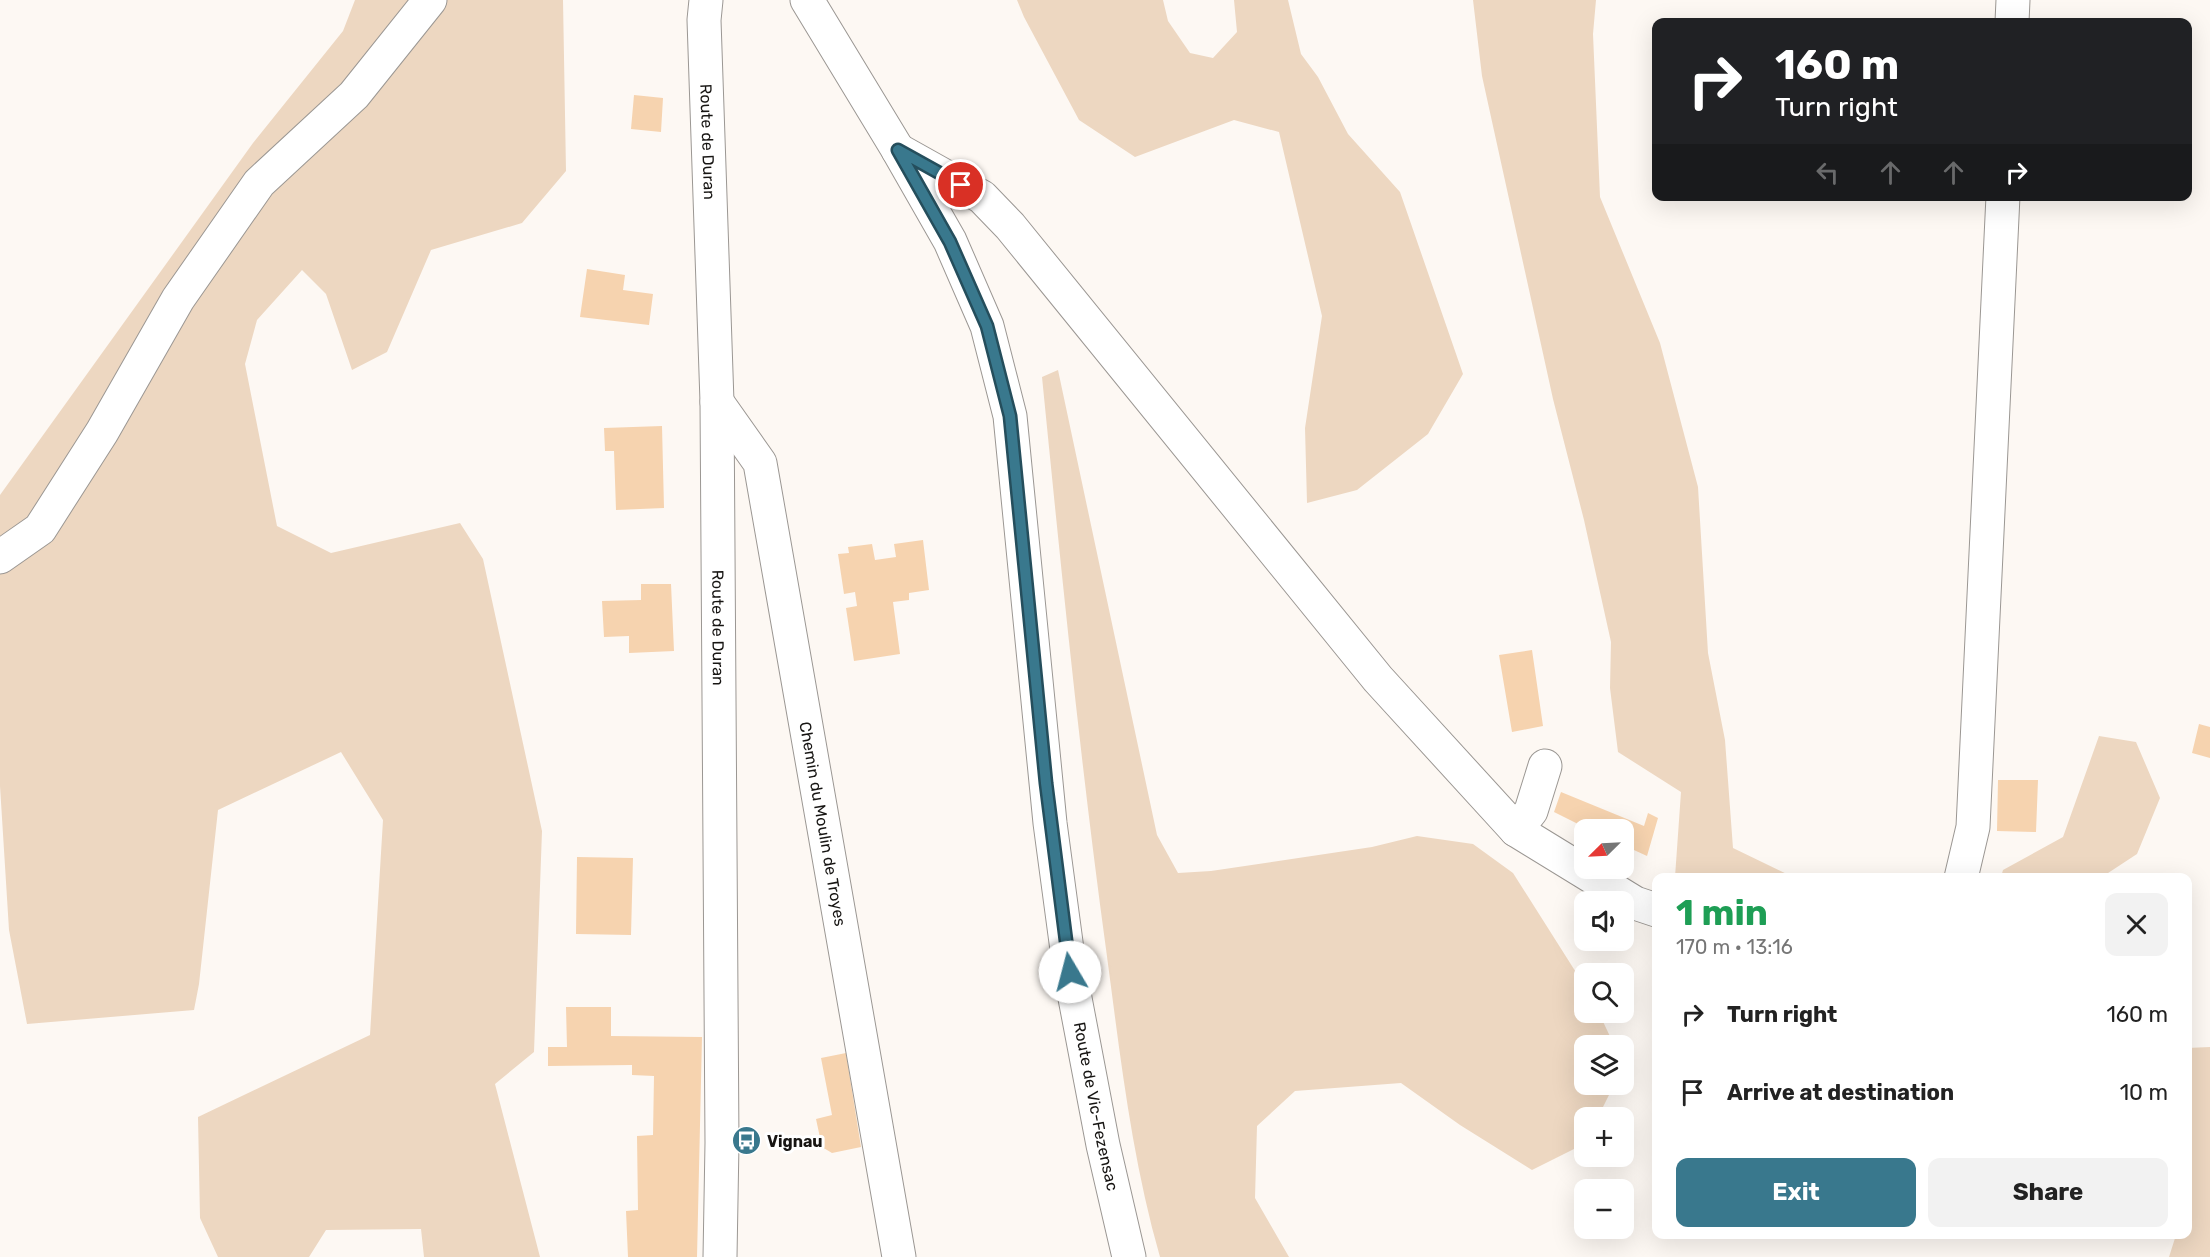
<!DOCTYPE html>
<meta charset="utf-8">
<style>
:root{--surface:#fff;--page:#f2f2f2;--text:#222;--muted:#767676;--accent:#39788d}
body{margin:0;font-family:Rubik,sans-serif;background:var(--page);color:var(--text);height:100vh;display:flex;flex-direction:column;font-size:22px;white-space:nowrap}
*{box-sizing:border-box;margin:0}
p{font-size:20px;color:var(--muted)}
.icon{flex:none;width:33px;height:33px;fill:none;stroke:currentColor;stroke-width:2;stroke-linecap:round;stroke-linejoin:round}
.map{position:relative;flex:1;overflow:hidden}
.panel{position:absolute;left:1652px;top:873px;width:540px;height:366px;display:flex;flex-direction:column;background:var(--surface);border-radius:12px;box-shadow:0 6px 24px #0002}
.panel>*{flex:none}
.guide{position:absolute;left:1652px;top:18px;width:540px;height:183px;border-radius:12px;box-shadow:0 6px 24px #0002;background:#202124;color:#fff;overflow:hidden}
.needle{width:39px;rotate:246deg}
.fabs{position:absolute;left:1574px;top:819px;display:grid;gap:12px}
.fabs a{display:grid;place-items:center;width:60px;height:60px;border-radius:12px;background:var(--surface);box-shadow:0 6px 24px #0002;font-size:30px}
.pin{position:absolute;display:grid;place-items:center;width:51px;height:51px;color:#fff;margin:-26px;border:3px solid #fff;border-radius:50%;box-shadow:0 2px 6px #0007}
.me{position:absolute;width:66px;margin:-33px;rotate:352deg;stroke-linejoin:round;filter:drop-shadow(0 0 4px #0008)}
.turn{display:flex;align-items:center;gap:21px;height:126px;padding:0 24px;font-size:27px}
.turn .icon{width:78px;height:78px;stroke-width:2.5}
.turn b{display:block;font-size:42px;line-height:51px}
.lanes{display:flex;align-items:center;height:57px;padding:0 24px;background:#0003;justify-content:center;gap:30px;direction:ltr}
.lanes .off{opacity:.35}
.round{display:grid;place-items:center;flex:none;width:63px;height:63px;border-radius:12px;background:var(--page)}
.overview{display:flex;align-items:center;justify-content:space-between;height:102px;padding:0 24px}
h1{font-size:36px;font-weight:700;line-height:45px;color:#1e9e55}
.action{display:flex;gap:12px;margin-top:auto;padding:12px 24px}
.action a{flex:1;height:69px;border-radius:12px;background:var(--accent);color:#fff;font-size:24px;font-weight:700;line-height:69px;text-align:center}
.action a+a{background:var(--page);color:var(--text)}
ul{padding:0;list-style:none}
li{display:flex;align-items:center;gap:18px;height:78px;padding:0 24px}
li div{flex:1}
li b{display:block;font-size:22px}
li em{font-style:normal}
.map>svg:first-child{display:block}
.green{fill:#edd7c1}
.building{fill:#f6d3af}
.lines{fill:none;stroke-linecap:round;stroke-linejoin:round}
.minor-casing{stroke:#9b9793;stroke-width:35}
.major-casing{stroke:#9b9793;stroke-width:35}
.minor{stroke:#fff;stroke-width:33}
.major{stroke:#fff;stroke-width:33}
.route-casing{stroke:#254e5c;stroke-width:15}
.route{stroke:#39788d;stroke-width:10}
.labels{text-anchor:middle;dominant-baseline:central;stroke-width:6;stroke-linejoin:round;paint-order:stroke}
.street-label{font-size:16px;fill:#171513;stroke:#fff}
.poi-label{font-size:16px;font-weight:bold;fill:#171513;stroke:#fff;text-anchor:start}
</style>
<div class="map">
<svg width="2210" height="1257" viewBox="0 0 2210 1257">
<rect width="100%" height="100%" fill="#fdf8f3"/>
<!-- green -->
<path class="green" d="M355 0H563L566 171 522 223 431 250 387 352 352 370 326 294 302 270 257 320 245 364 277 526 331 553 460 523 483 559 542 831 534 1052 495 1084 540 1257H424L421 1229 326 1230 309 1257H218L200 1218 198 1117 370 1035 383 820 341 752 218 810 199 984 194 1010 27 1024 9 930 0 786V495L253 143 343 31Z
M1017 0H1163L1168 21 1190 53 1213 58 1237 32 1234 0H1288L1301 54 1318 77 1348 134 1400 192 1463 374 1428 434 1357 490 1307 503 1305 428 1322 316 1279 132 1234 120 1135 157 1079 120 1024 17Z
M1473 0H1596L1593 34 1600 197 1660 343 1698 487 1708 653 1725 740 1733 848 1793 877H1675L1681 792 1618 752 1610 688 1611 642 1584 520 1553 399 1482 76Z
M1058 370 1157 835 1178 873 1211 871 1372 847 1417 836 1473 844 1513 873 1584 985V1012L1599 1013 1614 1045 1584 1046V1084L1614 1085 1598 1117 1584 1118V1144L1532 1170 1460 1125 1401 1083 1295 1091 1257 1126 1255 1198 1289 1257H1160C1131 1156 1120 1053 1106 949 1080 759 1061 568 1042 377Z
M2099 736 2136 742 2160 798 2137 854 2105 875 2093 877H2001L2003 870 2063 837Z
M2210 1047V1257H2169L2176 1235 2187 1234V1048Z"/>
<!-- building -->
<path class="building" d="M634 95 663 98 661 132 631 129Z
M587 269 625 275 623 290 653 294 649 325 580 317Z
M662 426 664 508 616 510 614 451H605L604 428Z
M923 540 929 590 909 593V600L893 602 900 654 854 661 846 608 857 606 855 592 844 594 838 554 849 553 848 547 872 544 875 560 896 557 894 544Z
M641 584H671L674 651 629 653V636L604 637 602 601 641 600Z
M1532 650 1543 726 1512 732 1499 655Z
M2199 724 2210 727V758L2192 753Z
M1998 780H2038L2036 832 1997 831Z
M1561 792 1644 826 1648 813 1658 818 1647 856 1623 845V830H1590L1554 812Z
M577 857 633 858 631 935 576 934Z
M566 1007H611V1036L702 1037 697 1257H628L626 1211 638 1210 637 1136 653 1135 654 1076 632 1075V1065L548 1066V1047H567Z
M846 1053 861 1147 832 1153 822 1147 816 1119 832 1115 821 1058Z"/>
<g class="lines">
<defs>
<g id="minor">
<path id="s1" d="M706 0 704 20 717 402 722 1143 720 1257"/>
<path d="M2012 22 2013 0"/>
<path d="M898 150 982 197 1010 226 1378 679 1516 830 1635 903 1656 910"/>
<path id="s2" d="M717 402 760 463 899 1257"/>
<path d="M0 557 40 529 102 432 178 299 259 183 354 95 430 0"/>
<path d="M1516 830 1531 811 1545 766"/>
<path d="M1961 878 1973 827 2003 196"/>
</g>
<g id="major">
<path id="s3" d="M807 0 898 150 950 241 987 326 1010 416 1050 823 1070 972 1103 1145 1129 1257"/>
</g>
</defs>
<!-- minor casing -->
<use href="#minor" class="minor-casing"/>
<!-- major casing -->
<use href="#major" class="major-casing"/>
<!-- minor -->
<use href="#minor" class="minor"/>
<!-- major -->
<use href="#major" class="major"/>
</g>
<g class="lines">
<defs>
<path id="route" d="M961 185 898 150 950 242 987 326 1010 416 1046 783 1070 972"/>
</defs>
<!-- route casing -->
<use href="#route" class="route-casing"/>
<!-- route -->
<use href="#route" class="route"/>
</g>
<!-- icons -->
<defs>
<symbol id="bus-disc" viewBox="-11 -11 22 22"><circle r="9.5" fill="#39788d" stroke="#fff"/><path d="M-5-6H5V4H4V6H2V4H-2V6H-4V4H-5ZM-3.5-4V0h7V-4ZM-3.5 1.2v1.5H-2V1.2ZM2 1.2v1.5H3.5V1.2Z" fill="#fff"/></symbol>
</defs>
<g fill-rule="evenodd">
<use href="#bus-disc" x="730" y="1124" width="33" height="33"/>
</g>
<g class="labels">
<!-- street labels -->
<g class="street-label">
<text stroke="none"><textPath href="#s1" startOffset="142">Route de Duran</textPath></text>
<text stroke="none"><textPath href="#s1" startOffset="628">Route de Duran</textPath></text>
<text stroke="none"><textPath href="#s2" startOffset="441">Chemin du Moulin de Troyes</textPath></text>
<text stroke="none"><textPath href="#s3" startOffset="1162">Route de Vic-Fezensac</textPath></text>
</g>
<!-- poi labels -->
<g class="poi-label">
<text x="767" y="1141">Vignau</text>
</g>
</g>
</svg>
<div class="fabs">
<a><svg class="needle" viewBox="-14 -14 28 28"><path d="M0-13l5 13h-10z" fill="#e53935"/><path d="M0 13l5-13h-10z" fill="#767676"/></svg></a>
<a><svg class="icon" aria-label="sound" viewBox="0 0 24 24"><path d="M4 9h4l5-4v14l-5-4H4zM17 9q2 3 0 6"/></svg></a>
<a><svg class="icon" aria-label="search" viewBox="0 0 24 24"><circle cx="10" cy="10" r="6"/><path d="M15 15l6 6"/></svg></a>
<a><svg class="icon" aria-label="layers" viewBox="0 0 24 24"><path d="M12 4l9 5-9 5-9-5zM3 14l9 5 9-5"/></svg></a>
<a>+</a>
<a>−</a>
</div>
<div class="pin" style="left:961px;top:185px;background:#d93025"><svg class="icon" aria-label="arrive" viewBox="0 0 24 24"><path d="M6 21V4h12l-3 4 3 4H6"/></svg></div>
<svg class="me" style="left:1070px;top:972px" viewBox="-20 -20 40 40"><circle r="19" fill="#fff"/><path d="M0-13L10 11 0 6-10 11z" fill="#39788d"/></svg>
<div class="guide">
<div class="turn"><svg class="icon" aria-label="right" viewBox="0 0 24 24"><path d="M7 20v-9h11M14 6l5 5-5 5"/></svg><div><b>160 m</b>Turn right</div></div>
<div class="lanes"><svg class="icon off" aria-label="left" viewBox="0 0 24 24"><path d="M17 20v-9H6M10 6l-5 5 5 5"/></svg><svg class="icon off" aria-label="ahead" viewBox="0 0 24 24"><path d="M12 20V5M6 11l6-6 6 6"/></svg><svg class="icon off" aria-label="ahead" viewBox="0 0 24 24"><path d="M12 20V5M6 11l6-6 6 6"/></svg><svg class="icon" aria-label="right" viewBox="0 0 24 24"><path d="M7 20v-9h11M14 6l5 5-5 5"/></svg></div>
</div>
<section class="panel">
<div class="overview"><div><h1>1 min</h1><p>170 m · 13:16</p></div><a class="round"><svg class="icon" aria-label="close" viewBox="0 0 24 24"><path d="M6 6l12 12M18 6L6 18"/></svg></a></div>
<ul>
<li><svg class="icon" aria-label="right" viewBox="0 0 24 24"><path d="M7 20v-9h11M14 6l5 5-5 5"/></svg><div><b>Turn right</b></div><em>160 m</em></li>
<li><svg class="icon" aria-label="arrive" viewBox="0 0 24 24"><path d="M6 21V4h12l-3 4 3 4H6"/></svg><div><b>Arrive at destination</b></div><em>10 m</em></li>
</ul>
<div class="action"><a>Exit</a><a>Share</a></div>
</section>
</div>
